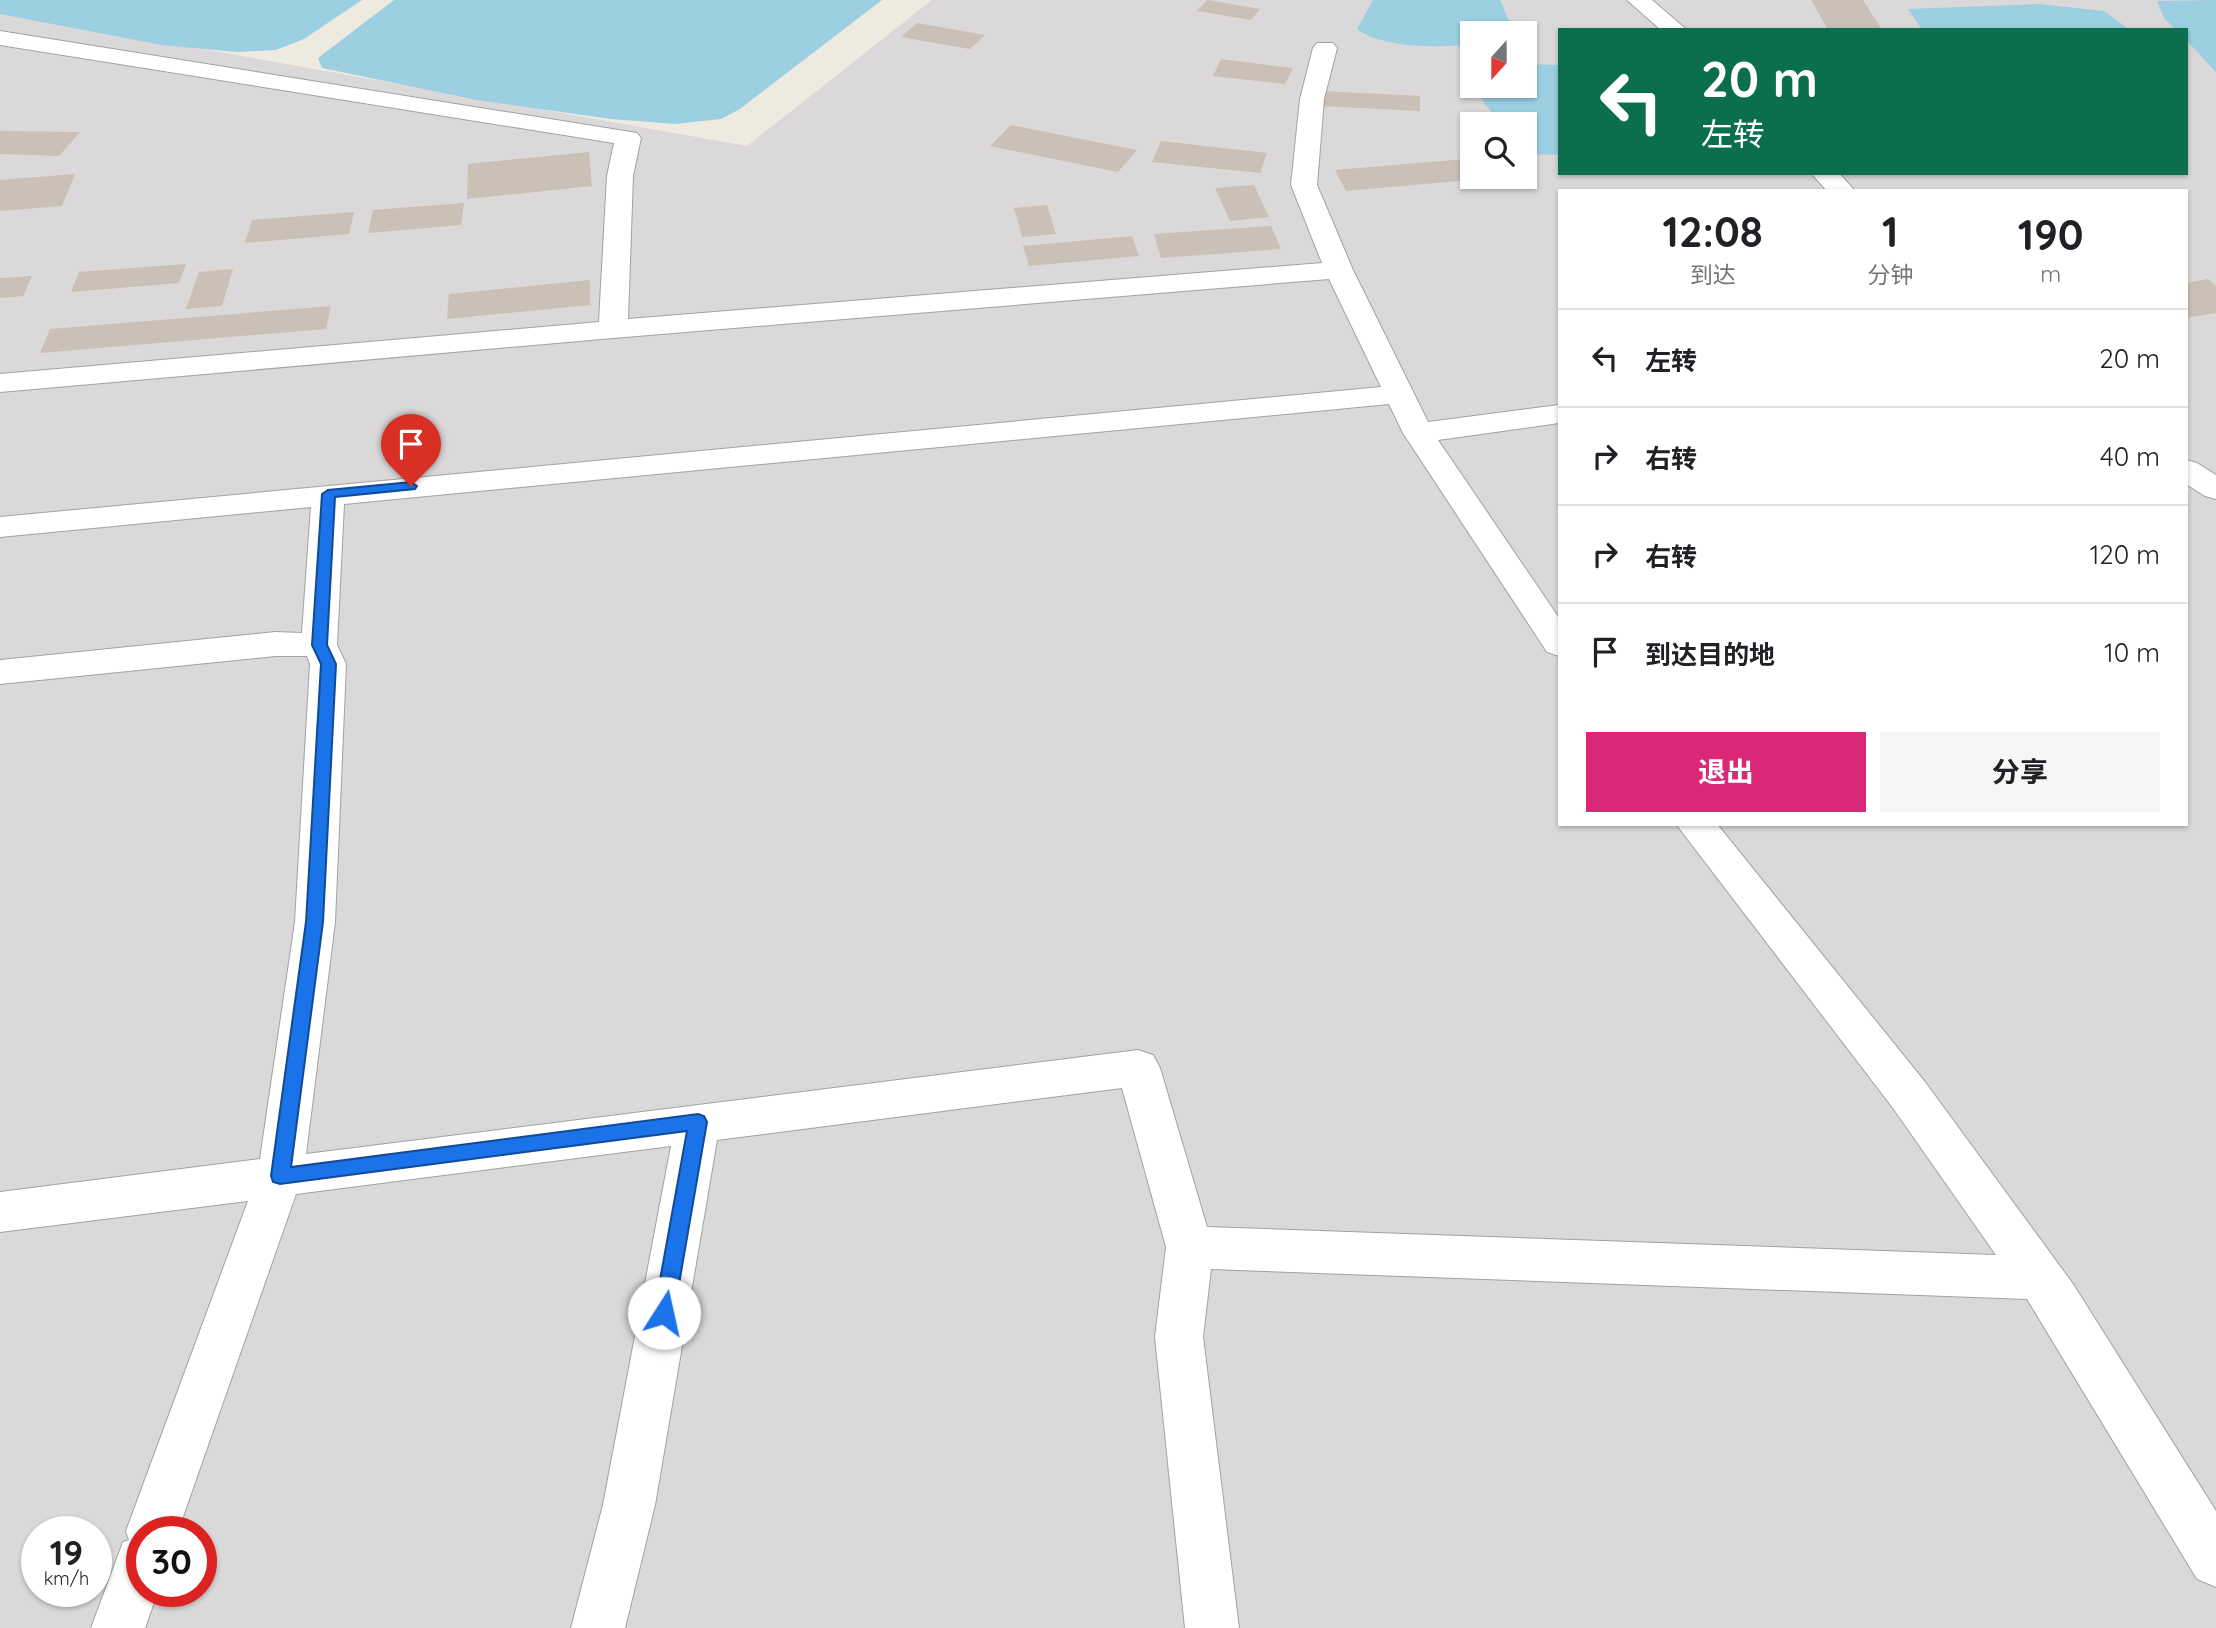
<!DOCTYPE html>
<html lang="zh">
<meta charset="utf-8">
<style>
:root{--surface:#fff;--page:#f6f6f6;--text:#202124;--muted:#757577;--line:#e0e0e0;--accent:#db2777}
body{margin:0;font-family:Quicksand,"Noto Sans SC",sans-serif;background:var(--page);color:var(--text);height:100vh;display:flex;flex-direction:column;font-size:26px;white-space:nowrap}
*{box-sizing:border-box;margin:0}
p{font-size:23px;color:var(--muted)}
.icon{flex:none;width:38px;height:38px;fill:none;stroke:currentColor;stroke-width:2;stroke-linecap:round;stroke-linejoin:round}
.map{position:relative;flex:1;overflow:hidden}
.drawer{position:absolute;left:1558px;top:189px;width:630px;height:637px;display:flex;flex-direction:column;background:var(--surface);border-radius:0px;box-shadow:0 2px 5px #0004}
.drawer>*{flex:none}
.banner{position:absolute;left:1558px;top:28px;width:630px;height:147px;border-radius:0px;box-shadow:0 2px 5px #0004;background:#0b6e4f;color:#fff;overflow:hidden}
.needle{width:46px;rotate:201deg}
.buttons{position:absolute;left:1460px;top:21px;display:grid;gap:14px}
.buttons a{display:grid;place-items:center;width:77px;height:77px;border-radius:0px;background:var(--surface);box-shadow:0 2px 5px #0004;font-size:35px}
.speed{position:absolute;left:21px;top:1516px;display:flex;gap:14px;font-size:35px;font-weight:700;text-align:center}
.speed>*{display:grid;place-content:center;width:91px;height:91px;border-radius:50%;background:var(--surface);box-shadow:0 2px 5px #0004;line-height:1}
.speed small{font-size:18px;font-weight:400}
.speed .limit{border:10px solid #d22;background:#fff;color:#111}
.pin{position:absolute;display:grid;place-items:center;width:60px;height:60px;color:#fff;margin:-72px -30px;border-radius:50% 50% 50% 0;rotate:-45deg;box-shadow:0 0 7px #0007}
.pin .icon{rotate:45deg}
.me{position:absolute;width:77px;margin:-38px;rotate:10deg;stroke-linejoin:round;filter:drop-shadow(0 0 5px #0008)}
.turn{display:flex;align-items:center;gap:24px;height:147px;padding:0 28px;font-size:32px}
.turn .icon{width:91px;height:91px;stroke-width:2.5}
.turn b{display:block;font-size:49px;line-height:60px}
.eta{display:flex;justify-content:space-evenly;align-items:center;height:119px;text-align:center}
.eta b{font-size:42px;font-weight:700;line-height:49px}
.button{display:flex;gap:14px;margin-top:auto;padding:14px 28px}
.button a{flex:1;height:80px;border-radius:0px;background:var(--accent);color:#fff;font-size:28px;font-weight:700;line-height:80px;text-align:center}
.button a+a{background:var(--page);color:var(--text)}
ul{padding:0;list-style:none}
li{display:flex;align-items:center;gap:21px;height:98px;padding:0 28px;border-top:2px solid var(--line)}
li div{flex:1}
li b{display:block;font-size:26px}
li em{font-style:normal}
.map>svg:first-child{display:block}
.residential{fill:#dad8d8;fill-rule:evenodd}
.water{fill:#9bcfe1}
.building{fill:#cac0b6}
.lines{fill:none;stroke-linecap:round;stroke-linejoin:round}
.street-casing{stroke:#a2a2a2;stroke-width:2}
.street{fill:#fff;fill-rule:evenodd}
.route{fill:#1a73e8;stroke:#114b97;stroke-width:2}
</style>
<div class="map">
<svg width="2216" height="1628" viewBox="0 0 2216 1628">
<rect width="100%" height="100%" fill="#eeeae0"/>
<!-- residential -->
<path class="residential" d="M932 0H2216V1628H0V13L747 146ZM1559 30H2186V173H1559ZM1472 33H1524V86H1472ZM1472 124H1524V177H1472ZM1559 191H2186V824H1559ZM37 1531H96V1591H37ZM142 1531H201V1591H142Z"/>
<!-- water -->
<path class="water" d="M0 0H362L304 39 276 50 237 52 162 45 0 14Z
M394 0H882L740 109 721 119 675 124 611 119 477 100 322 68 318 58Z
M1373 0H1500L1514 33H1472V45C1439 47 1384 49 1357 29Z
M2216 0V72L2186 40V30H2176L2164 18 2157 1Z
M2039 4 2104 11 2130 30H1922L1908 9Z
M1524 64 1559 65V155L1529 154 1524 151V124H1500L1472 86H1524Z"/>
<!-- building -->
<path class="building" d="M1207 0H1208L1260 9 1251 20 1197 11Z
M1811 0H1863L1882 30H1828Z
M917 23 985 35 970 49 901 37Z
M1221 59 1293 68 1285 84 1213 76Z
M1322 91 1420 96V111L1321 106Z
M1011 125 1137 150 1118 172 990 146Z
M0 131 80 132 59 156 0 154Z
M1161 141 1267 153 1260 173 1152 162Z
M589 152 592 186 467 199 468 164Z
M1466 159 1472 167V177L1481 179 1346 191 1335 170Z
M75 174 62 206 0 211V180Z
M1254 185 1269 217 1230 221 1215 188Z
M464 203 461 225 368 233 373 210Z
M1047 205 1056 234 1022 237 1014 208Z
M354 212 349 234 245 243 252 220Z
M1271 226 1281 249 1161 258 1154 234Z
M1132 236 1139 256 1029 266 1023 246Z
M186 264 179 283 71 292 79 272Z
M233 269 222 306 186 309 199 272Z
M32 276 23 296 0 298V278Z
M2208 279 2216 286V313L2186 318V283Z
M590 280V305L447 319 449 294Z
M331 306 326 329 40 353 50 329Z"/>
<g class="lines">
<defs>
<path id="street" d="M1627 0H1652L1687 30H1661Z
M0 31 637 133 641 138 633 176 628 319 1322 263 1291 185 1300 99 1313 48 1317 43H1333L1337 48 1324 99 1317 185 1353 270 1428 422 1559 405V423L1438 440 1559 618V656L1547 652 1403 433 1389 404 344 504 337 645 346 664 335 922 306 1154 1138 1050 1153 1055 1160 1068 1207 1227 1996 1255 1893 1108 1676 824H1717L1925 1082 2073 1284 2216 1511V1587L2197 1579 2027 1299 1211 1269 1203 1337 1239 1628H1185L1155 1337 1166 1247 1122 1088 717 1140 655 1505 625 1628H571L603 1505 671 1146 296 1194 178 1531H142V1591H158L145 1628H91L123 1542 129 1540 126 1531 248 1201 0 1232V1192L260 1159 295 922 310 664 307 656H275L0 684V660L275 632 302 633 311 507 0 537V517L1381 387 1329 279 613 338 0 392V374L599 322 607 176 614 143 0 45Z
M1811 173H1839L1855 191H1827Z
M2186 460 2197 463 2216 475V499L2205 496 2186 484Z"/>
</defs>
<!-- street casing -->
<use href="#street" class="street-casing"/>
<!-- street -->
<use href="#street" class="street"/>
</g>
<!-- route -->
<path class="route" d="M411 482 417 486 415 489 335 497 327 645 336 664 323 922 291 1167 698 1114 704 1116 707 1122 674 1313 671 1320 664 1323 657 1320 654 1313 687 1131 280 1184 273 1182 271 1176 306 922 321 664 312 645 322 494 328 490Z"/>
</svg>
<div class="buttons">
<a><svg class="needle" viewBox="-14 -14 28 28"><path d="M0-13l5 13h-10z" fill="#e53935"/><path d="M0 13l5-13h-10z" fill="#757577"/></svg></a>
<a><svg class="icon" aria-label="search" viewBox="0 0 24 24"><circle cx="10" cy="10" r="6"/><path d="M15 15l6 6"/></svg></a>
</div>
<div class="speed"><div>19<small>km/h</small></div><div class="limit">30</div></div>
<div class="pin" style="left:411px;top:486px;background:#d93025"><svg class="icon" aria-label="arrive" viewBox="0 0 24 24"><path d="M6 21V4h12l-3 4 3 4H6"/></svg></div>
<svg class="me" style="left:664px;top:1313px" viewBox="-20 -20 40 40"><circle r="19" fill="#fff"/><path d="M0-13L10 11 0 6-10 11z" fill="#1a73e8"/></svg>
<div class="banner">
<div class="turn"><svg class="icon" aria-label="left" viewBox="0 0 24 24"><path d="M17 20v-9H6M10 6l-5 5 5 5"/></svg><div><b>20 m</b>左转</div></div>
</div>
<section class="drawer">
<div class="eta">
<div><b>12:08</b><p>到达</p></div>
<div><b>1</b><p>分钟</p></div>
<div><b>190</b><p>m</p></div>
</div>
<ul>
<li><svg class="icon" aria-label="left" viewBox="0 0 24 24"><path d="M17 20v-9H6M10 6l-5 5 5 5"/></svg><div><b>左转</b></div><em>20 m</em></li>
<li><svg class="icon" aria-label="right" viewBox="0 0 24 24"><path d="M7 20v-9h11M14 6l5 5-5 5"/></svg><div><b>右转</b></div><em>40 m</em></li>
<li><svg class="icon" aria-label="right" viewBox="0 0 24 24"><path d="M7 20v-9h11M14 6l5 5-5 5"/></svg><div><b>右转</b></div><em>120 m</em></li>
<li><svg class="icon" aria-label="arrive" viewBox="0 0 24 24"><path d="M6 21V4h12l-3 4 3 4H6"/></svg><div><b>到达目的地</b></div><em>10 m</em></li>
</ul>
<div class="button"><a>退出</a><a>分享</a></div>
</section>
</div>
